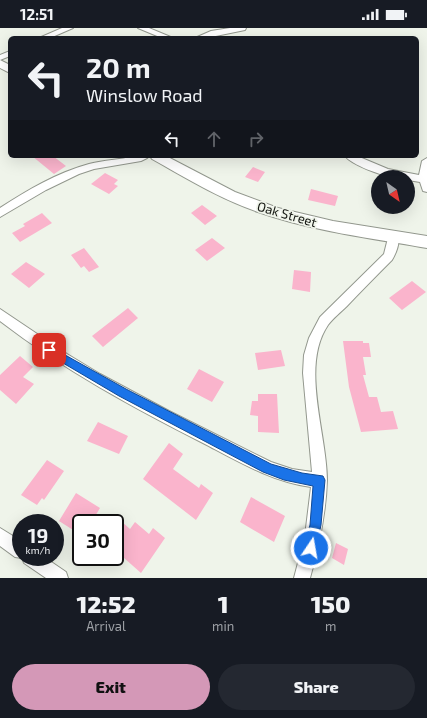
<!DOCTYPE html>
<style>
:root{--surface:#171b24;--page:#242831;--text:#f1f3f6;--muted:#9ea1a6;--accent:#d498b7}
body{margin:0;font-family:"Exo 2",sans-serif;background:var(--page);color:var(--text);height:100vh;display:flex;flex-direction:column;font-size:15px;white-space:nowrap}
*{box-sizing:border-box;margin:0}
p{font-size:13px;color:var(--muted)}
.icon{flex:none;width:22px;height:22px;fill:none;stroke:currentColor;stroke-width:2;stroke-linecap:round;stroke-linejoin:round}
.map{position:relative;height:550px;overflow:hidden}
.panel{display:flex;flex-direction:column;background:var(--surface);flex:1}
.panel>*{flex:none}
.guide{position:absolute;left:8px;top:8px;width:411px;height:122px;border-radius:6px;box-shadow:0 4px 16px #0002;background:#171b24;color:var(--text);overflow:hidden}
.needle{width:26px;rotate:146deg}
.buttons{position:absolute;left:371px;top:142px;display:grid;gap:8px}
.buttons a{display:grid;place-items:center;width:44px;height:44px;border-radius:50%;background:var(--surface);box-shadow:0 4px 16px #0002;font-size:20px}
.speed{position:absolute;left:12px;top:486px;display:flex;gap:8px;font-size:20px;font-weight:700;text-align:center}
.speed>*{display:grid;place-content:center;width:52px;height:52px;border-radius:50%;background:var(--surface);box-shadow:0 4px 16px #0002;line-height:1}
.speed small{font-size:10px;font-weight:400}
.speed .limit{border:2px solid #111;border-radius:6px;background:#fff;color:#111}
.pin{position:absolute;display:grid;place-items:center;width:34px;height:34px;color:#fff;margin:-17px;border-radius:8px;box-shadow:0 2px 6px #0006}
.me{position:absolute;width:44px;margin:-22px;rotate:12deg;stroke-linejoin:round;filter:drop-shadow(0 0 3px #0008)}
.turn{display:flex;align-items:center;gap:14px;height:84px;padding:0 12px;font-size:18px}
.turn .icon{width:52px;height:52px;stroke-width:2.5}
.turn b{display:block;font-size:28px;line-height:34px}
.lanes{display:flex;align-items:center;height:38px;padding:0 12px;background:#0003;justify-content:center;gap:20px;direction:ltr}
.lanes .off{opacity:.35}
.eta{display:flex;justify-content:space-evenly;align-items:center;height:68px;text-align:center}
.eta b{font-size:24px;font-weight:800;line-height:28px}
.cta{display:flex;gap:8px;margin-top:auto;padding:8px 12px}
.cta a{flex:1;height:46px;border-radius:24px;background:var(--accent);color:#111;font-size:16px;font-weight:800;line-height:46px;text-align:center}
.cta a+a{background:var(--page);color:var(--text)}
.status{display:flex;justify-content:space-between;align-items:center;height:28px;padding:0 20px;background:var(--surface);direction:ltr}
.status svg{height:11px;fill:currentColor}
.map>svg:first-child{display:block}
.building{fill:#fab4cc}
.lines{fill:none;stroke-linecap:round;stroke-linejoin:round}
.minor-casing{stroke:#92978d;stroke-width:2}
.tertiary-casing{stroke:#92978d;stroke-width:2}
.minor{fill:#fff;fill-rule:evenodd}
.tertiary{fill:#fff;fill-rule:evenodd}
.route{fill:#1a73e8;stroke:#114b97}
.labels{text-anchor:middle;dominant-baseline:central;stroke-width:3.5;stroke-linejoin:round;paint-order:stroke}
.street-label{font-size:13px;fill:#131511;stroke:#eff4ea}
</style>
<div class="status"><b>12:51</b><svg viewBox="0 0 49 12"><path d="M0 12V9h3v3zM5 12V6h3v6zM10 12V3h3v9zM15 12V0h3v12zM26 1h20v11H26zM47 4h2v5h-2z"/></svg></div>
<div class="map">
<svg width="427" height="550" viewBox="0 0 427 550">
<rect width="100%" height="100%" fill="#eff4ea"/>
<!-- building -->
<path class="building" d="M32 128H53L66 138 54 146Z
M253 139 265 144 258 154 245 149Z
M105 145 118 152 114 156 118 158 109 166 91 156Z
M311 161 338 168 335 178 308 172Z
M202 177 217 188 205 197 191 185Z
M42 185 52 195 20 214 12 205 25 198 23 196Z
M212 210 225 220 207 233 195 222Z
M84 220 99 239 89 244 84 238 81 240 71 227Z
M26 234 45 246 29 260 11 246Z
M294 242 311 244 310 264 292 261Z
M412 253 426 264 402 282 389 270Z
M128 280 138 290 103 319 92 308Z
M343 313H363V315H369L371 329H363L366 347H363L369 369H377L381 384 393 383 398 401 361 404 349 359Z
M281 322 285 338 258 342 255 325Z
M20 328 33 339 23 349 34 356 16 376 0 362V347Z
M199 341 224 354 212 374 187 361Z
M258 366H277L279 405 258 404V388L250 387 252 373H258Z
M98 394 128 408 119 426 87 413Z
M169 415 183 426 173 441 199 460 201 456 213 465 196 492 143 451Z
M47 432 64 443 44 472 42 470 37 477 21 467Z
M76 465 100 480 91 495H81V507L59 493Z
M251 469 285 488 274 514 240 494Z
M121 493 130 501 135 494 149 506 153 500 165 510 141 545 115 522V500Z
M336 515 348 521 344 537 332 530Z"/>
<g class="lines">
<defs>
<path id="minor" d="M62 0H73L50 10H39Z
M138 0H149L173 10H162Z
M230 0H246L245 2 206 10H195L211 3Z
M10 23V28L0 32V27Z
M135 128H149L147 130 141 133 94 141 79 146 46 162 0 189V180C28 162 56 145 89 136 104 132 119 132 135 128Z
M345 128H357L388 141 419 147 422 133 427 130V164L423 163 420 154 408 152V149C403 149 397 150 392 149 380 147 352 137 345 128Z
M393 205 397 206C401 214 396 225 392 232 377 247 362 262 347 278 341 284 333 290 328 297 300 338 327 406 327 452 326 485 319 518 310 550H294L305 508 311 459C273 454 239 434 205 416 134 380 64 342 0 293V281L67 326 100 346 169 383 271 434 292 441 312 444 303 345 304 327 309 310 320 289 384 226 389 206Z
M0 500 21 513V529H44L66 544 68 550H46L24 535 22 530 15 529 0 518Z"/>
<path id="tertiary" d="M0 32 10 37V45L0 40Z
M150 128H166L235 164 278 180 333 193 427 208V220C370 210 312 203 258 184 220 171 186 150 152 131Z"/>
</defs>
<!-- minor casing -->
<use href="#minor" class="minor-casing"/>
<!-- tertiary casing -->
<use href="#tertiary" class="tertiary-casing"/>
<!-- minor -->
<use href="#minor" class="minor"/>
<!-- tertiary -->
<use href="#tertiary" class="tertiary"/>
</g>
<!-- route -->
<path class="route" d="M49 318 126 361 271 436 302 445 323 448 325 452 321 497 315 524 311 526 306 524 304 520 310 497 313 458 284 452 263 444 119 368 46 325 44 322 46 319Z"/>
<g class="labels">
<!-- street labels -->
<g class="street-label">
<text transform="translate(287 186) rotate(16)">Oak Street</text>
</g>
</g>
</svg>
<div class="buttons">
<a><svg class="needle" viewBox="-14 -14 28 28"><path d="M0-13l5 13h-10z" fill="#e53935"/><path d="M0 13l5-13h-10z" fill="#9ea1a6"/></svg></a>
</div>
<div class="speed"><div>19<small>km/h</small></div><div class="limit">30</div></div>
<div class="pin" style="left:49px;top:322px;background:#d93025"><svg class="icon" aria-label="arrive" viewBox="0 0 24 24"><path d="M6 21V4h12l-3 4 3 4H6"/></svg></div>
<svg class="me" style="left:311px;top:520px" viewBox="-20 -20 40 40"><circle r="17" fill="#1a73e8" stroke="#fff" stroke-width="3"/><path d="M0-11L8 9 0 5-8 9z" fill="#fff"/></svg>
<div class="guide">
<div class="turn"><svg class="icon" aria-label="left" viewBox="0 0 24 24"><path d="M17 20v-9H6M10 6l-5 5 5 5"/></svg><div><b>20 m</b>Winslow Road</div></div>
<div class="lanes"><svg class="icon" aria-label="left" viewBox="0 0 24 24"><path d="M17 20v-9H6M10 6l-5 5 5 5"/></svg><svg class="icon off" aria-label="ahead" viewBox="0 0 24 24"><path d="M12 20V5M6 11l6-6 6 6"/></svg><svg class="icon off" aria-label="right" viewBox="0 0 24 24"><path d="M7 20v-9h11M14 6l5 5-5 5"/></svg></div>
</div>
</div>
<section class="panel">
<div class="eta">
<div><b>12:52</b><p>Arrival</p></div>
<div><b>1</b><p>min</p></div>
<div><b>150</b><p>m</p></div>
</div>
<div class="cta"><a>Exit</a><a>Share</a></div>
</section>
